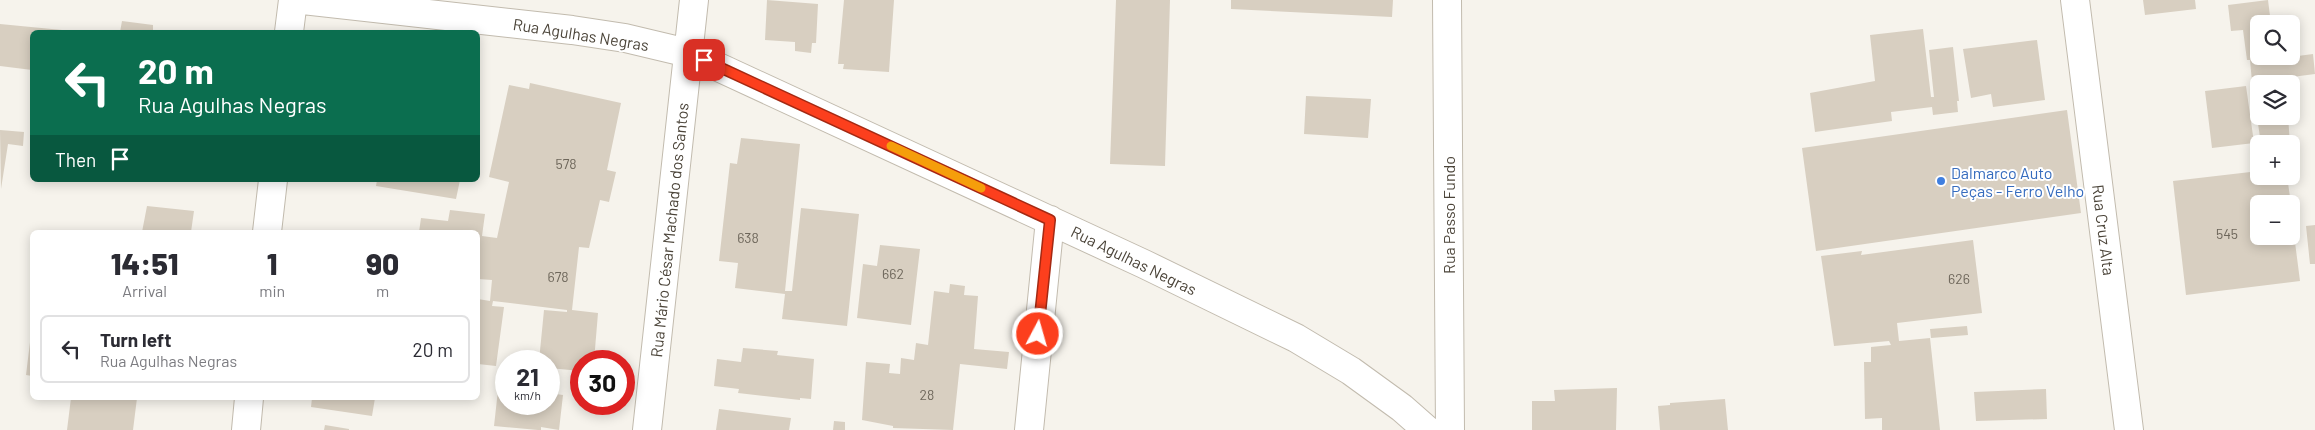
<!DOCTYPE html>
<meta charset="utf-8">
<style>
:root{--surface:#fff;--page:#f2f2f3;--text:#2b2b33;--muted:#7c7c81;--line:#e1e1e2}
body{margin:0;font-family:Barlow,sans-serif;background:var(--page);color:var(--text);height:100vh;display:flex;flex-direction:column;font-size:19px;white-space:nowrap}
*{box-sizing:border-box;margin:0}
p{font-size:16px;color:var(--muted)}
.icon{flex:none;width:28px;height:28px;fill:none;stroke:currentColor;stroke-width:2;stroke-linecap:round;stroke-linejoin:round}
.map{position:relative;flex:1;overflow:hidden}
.details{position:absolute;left:30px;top:230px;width:450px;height:170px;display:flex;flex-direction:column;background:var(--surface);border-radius:8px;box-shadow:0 2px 12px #0003}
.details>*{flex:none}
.hud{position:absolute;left:30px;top:30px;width:450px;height:152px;border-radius:8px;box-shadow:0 2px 12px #0003;background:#0b6e4f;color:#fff;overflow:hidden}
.buttons{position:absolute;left:2250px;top:15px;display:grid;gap:10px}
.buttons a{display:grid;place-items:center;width:50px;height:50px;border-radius:8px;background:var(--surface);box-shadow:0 2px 12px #0003;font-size:25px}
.speed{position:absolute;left:495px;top:350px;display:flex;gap:10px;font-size:25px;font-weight:700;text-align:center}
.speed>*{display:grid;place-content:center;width:65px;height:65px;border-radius:50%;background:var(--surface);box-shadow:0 2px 12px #0003;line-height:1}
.speed small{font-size:12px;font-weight:400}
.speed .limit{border:8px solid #d22;background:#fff;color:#111}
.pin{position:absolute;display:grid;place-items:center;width:42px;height:42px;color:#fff;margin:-21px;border-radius:10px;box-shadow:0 2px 8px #0006}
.me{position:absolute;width:55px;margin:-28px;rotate:6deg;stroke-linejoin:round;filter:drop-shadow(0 0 4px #0008)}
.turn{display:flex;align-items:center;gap:18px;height:105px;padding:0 25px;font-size:22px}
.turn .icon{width:65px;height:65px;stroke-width:2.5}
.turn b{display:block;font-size:35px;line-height:42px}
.then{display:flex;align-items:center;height:48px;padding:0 25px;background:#0003;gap:10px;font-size:19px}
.eta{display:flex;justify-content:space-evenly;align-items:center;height:85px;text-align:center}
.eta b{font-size:30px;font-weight:800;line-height:35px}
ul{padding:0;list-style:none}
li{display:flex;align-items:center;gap:15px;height:68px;margin:0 10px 8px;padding:0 15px;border:2px solid var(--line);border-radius:8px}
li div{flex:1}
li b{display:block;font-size:19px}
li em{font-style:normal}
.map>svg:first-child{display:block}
.building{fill:#d8cfc1}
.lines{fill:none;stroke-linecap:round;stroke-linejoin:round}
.minor-casing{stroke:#c2bbae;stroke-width:30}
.minor{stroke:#fff;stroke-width:28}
.route-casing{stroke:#a42913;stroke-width:12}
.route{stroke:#fc3f1d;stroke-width:9}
.slow{stroke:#f59e0b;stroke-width:9}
.shop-dot{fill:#3f7fe0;stroke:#fff;stroke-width:2}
.labels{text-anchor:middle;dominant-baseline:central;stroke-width:4;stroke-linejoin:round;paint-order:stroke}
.number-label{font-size:14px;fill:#6e675b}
.street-label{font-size:16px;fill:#4b4439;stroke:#fff}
.shop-label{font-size:16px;fill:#366cbe;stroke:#fff;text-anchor:start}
</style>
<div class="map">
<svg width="2315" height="430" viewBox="0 0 2315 430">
<rect width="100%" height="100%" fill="#f6f3ec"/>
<!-- building -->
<path class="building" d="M767 0 818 4 816 43H812L811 53 795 51V42L765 40Z
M844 0H894L889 72 843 69 844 64H838Z
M1116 0H1170L1165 166 1110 164Z
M1231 0H1393L1392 17 1231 9Z
M2143 0H2195L2196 9 2145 15Z
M2268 0 2271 24H2259V56H2291V25H2293L2298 56 2313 54 2315 74 2252 82 2250 60H2247L2243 30 2231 31 2228 5Z
M122 21 153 25V32H120Z
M0 24 62 30 69 32H32V70L0 66Z
M1923 29 1931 97H1934L1929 50 1953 47 1959 101H1957L1958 112 1933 115 1932 107 1891 112 1892 121 1815 132 1810 93 1875 81 1870 35Z
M2037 40 2045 100 1993 107 1991 94 1971 98 1963 49Z
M530 83 621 103 607 170 616 172 609 202 600 200 589 248 579 247 572 310 598 313 594 361H581V371L549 368V361H539L544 310 567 312V310L493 301 492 306 504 307 496 366 478 364V299L490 301 492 280 478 279V232H419L421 218 448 221 450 210 485 214 482 236 497 238 509 182 489 177 509 85 529 89Z
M2246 86 2254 143 2212 148 2205 91Z
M1306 96 1371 99 1368 138 1304 134Z
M2067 110 2081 213 1816 251 1802 148Z
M2288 116 2290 144H2261L2257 117Z
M0 130 24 132 23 146 8 144 1 189Z
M741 138 800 144 785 291H792L801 208 859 214 847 326 782 319 785 294 735 288 738 263 719 261 730 163 737 164Z
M2259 171V176H2287L2291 204H2259V236H2291L2292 219 2300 281 2186 295 2173 181Z
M377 180H460L456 199 376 186Z
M147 206 194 211 191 232H142Z
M2315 225V264H2310L2306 226Z
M1973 240 1982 313 1897 323 1899 341 1930 338 1940 430H1882V418L1865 419 1864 362H1871V347L1891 345 1889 341 1834 346 1821 256 1862 251 1861 255Z
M880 245 920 249 911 325 857 318 863 264 877 266Z
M950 284 965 286 964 295 978 296 974 349 1009 352 1007 369 960 364 953 430 893 428V426L862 420 866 362 890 364 889 373 900 374 901 358 914 360 916 343 928 345 934 291 949 293Z
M1967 326 1968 335 1931 338 1930 329Z
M31 334 32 335V376L26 375Z
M743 348 778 351 777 355 814 359 811 399 800 398V400L738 393 739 389 714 386 717 359 741 362Z
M500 372H506V404H549V393L563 395 559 430 541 427V430H538L494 426Z
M1617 388 1616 430H1532V401H1555L1554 390Z
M2046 389 2047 419 1976 421 1974 392Z
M71 398H137L133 430H67Z
M312 398H375L372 416 311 407Z
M1725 399 1728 430H1660L1658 406 1670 405V403Z
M719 409 791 418 789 430H716Z
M834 421 845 422V430H833Z
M325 425 349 429V430H324Z"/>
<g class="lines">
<defs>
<path id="minor" d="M303 0 572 30 625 38 688 53 1144 264 1296 338 1351 371 1402 408 1427 430
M1447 0 1450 430
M2075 0 2129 430
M289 32 293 0
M267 232 273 180
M246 430 249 398
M647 430 694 0
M1029 430 1050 220"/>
</defs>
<!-- minor casing -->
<use href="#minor" class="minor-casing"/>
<!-- minor -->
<use href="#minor" class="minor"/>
</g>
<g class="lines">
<defs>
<path id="route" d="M704 60 1050 220 1038 334"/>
</defs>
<!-- route casing -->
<use href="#route" class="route-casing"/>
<!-- route -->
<use href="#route" class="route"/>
<!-- slow -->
<path class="slow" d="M891 146 981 188"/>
</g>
<!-- markers -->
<circle class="shop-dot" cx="1941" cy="181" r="5"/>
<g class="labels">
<!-- number labels -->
<g class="number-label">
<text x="566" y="163">578</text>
<text x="2227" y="233">545</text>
<text x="748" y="237">638</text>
<text x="893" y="273">662</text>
<text x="558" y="276">678</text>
<text x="1959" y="278">626</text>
<text x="927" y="394">28</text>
</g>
<!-- street labels -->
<g class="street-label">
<text transform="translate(581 34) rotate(9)">Rua Agulhas Negras</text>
<text transform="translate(1448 215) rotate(-90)">Rua Passo Fundo</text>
<text transform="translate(669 230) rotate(-84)">Rua Mário César Machado dos Santos</text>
<text transform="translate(2104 230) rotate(83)">Rua Cruz Alta</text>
<text transform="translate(1134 260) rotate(26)">Rua Agulhas Negras</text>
</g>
<!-- shop labels -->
<g class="shop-label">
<text x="1951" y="172">Dalmarco Auto<tspan x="1951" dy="18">Peças - Ferro Velho</tspan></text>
</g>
</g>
</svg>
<div class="buttons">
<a><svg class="icon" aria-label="search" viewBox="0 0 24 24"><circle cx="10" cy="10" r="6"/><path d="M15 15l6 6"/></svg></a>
<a><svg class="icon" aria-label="layers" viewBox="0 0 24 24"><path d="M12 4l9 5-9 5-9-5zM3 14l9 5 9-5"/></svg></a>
<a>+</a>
<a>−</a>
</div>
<div class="speed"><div>21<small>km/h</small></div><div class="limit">30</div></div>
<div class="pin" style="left:704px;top:60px;background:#d93025"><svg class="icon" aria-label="arrive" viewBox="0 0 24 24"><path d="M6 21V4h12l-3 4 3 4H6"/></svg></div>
<svg class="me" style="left:1038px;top:334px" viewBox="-20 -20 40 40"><circle r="17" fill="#fc3f1d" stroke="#fff" stroke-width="3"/><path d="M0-11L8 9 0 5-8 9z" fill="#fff"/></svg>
<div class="hud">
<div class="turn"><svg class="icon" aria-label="left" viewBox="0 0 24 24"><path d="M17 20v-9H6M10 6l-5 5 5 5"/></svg><div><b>20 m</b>Rua Agulhas Negras</div></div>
<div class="then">Then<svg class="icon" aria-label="arrive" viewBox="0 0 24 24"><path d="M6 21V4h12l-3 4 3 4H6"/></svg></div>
</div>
<section class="details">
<div class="eta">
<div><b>14:51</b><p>Arrival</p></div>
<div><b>1</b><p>min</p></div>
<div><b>90</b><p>m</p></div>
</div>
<ul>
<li><svg class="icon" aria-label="left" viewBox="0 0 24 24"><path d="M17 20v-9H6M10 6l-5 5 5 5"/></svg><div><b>Turn left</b><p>Rua Agulhas Negras</p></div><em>20 m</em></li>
</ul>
</section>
</div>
